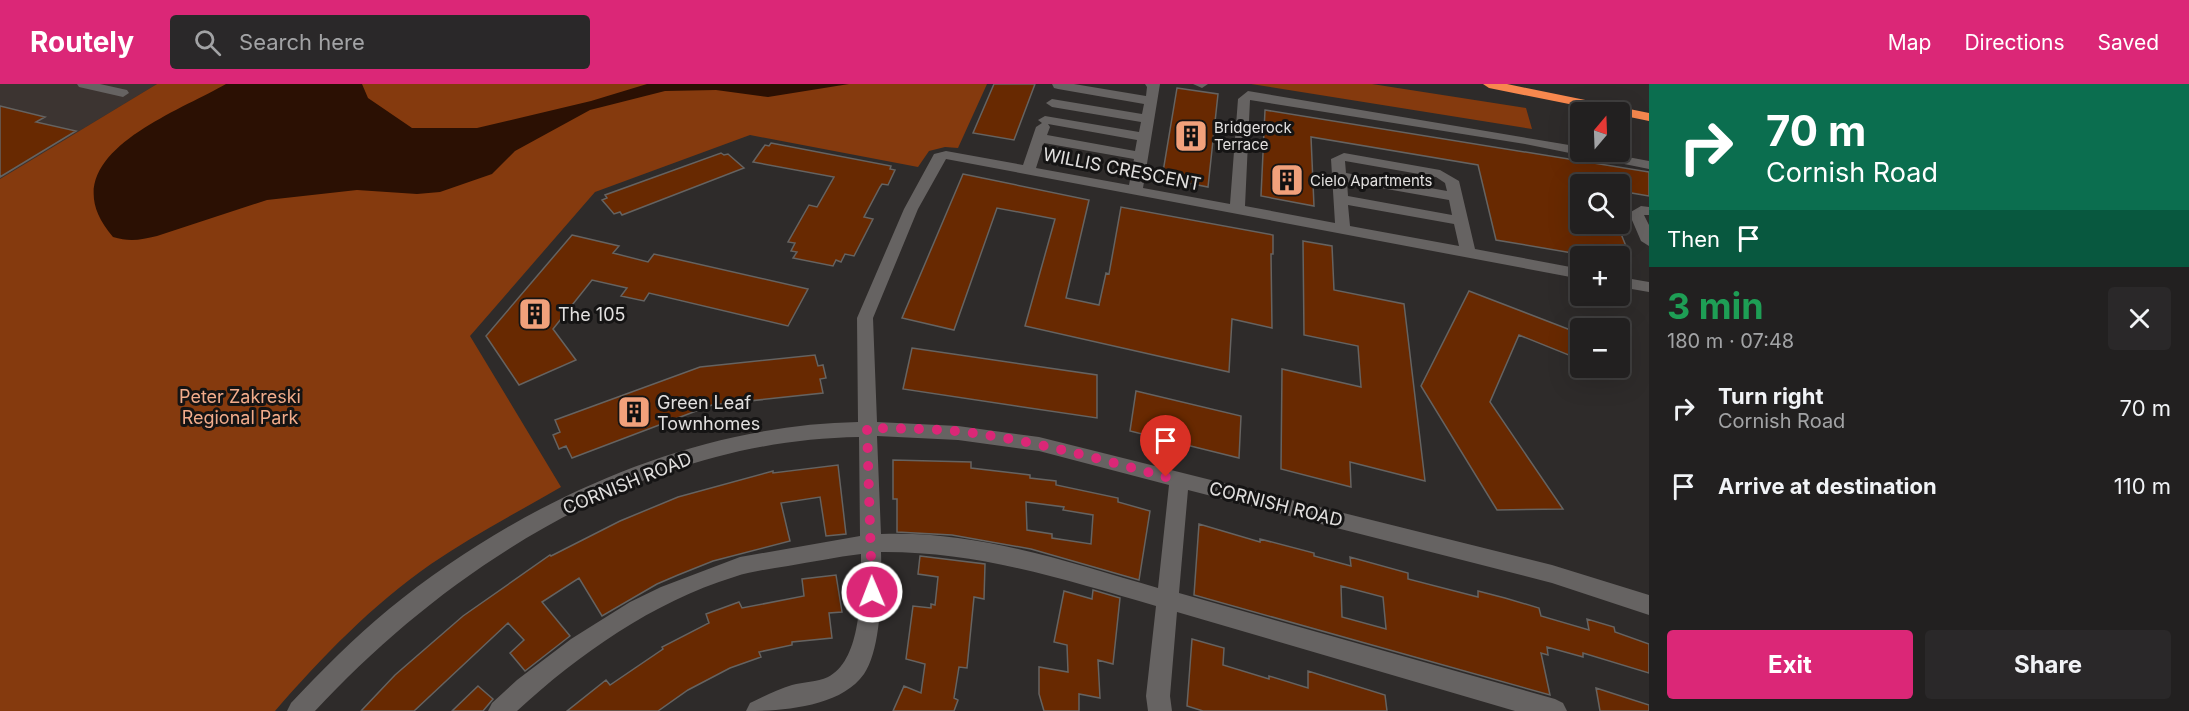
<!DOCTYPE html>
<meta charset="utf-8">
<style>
:root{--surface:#222020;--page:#2a2829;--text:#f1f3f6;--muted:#a2a3a5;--line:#3f3e3e;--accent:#db2777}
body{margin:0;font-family:Inter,sans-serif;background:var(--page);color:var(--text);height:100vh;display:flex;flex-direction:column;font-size:22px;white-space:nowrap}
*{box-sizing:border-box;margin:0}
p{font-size:20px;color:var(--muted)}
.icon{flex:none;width:33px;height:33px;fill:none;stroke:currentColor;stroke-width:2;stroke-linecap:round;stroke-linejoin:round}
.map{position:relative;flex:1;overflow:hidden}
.panel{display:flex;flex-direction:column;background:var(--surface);width:540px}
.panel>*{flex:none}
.guide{background:#0b6e4f;color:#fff;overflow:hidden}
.needle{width:39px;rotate:19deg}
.tools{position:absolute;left:1570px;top:18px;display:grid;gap:12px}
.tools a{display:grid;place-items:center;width:60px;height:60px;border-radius:6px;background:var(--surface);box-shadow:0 6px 24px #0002,0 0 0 2px var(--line);font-size:30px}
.pin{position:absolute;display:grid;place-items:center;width:51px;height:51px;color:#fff;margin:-62px -26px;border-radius:50% 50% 50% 0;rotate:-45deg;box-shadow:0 0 6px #0007}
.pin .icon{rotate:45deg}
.me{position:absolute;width:66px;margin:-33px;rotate:359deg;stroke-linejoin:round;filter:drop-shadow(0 0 4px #0008)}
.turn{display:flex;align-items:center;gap:21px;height:126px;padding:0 18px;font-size:27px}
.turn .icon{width:78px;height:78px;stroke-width:2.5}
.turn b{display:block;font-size:42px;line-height:51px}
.then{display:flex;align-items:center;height:57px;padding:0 18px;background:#0003;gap:12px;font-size:22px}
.round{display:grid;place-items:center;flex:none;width:63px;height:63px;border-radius:6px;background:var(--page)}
.overview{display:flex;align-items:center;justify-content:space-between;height:102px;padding:0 18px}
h1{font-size:36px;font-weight:700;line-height:45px;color:#1e9e55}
.button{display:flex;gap:12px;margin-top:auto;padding:12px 18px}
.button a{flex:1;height:69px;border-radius:6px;background:var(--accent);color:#fff;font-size:24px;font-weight:700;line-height:69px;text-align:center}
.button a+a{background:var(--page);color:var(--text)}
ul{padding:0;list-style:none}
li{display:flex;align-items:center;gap:18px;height:78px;padding:0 18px}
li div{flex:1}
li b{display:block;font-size:22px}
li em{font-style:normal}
header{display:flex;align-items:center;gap:36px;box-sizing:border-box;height:84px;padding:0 30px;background:var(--accent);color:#fff}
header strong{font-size:28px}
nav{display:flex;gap:33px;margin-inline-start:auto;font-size:21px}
.search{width:420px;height:54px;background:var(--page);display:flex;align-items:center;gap:15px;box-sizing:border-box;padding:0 21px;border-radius:6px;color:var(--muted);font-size:22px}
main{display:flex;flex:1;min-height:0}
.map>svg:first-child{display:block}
.built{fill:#3c3431}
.green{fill:#853a0e}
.water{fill:#2b1003}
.building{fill:#682901;stroke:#656361;stroke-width:1.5;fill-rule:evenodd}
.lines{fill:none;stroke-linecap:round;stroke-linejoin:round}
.minor{fill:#666362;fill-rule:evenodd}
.highway{fill:#f8884e;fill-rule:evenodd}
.route{stroke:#db2777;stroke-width:10;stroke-dasharray:0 18}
.labels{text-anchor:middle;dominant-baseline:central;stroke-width:6;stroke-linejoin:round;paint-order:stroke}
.far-poi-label{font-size:15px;fill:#e2e0df;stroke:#151414;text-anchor:start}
.street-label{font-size:18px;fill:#e2e0df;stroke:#151414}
.poi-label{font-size:18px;fill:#e2e0df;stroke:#151414;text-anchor:start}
.park-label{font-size:18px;fill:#f2ac8b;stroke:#151414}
</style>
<header>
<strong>Routely</strong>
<div class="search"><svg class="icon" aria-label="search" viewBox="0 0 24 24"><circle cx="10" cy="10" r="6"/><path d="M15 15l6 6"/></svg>Search here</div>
<nav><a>Map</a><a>Directions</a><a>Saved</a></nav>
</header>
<main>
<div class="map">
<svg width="1649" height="627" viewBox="0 0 1649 627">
<rect width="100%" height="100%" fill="#2e2b2a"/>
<!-- built -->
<path class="built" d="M0 0H157L0 95Z"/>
<!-- green -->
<path class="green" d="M157 0H987L958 64 945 63 929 67 918 83 750 51 595 108 470 252 561 403C518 428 472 452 431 480 373 520 321 574 275 627H0V95Z
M1251 0H1372L1526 24 1532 45Z"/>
<!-- water -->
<path class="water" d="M226 0H362L368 14 412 44H477L591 17 647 0H849L768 13 716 6 665 7 590 26 515 67 492 90 440 108 417 110 357 106 267 116 157 152C141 156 129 158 113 153 45 74 174 30 226 0Z"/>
<!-- building -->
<path class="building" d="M994 0H1035L1014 56 973 49Z
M1177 4 1218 10 1208 103 1162 94Z
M0 22 45 33 36 38 76 47 0 93Z
M1265 26 1649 88V112L1620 107V100H1581V140H1617L1630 172H1590L1496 156 1478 81 1311 53 1314 122 1261 112Z
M771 59 891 82 890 85 895 86 888 101 882 100 880 103 864 133 873 135 854 172 845 170 841 178 836 176 833 182 793 174 797 168 791 167 795 159 788 158 809 121 817 123 834 93 753 78 765 61 769 62Z
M721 69 724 71 728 70 744 84 622 131 620 128 614 130 602 116 607 114 605 111Z
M963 90 1089 116 1066 214 1099 221 1106 189 1109 190 1121 123 1273 151V170H1271L1272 244 1232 235 1229 288 1025 242 1055 135 997 124 954 246 902 234Z
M572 151 619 162 613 169 648 178 654 170 808 205 788 242 649 209 644 217 621 212 627 204 592 196 553 245 576 276 519 301 486 252Z
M1303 157 1332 162 1334 206 1404 220 1425 397 1350 378 1351 403 1281 385 1282 285 1361 303 1358 262 1304 251Z
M1469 207 1581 250V276L1519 251 1490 318 1563 425 1497 426 1421 302Z
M912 264 1097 291V334L903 305Z
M815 271 818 282 823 281 826 294 820 295 823 309 712 321 572 374 566 362 559 365 553 351 560 348 555 336 700 283Z
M1136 307 1241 332 1239 374 1130 347Z
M893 376 971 378V384L1030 391V394L1056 397V401L1118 414V418L1150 427 1139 496 1031 465 952 451 897 448V415H893ZM1026 418 1064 423 1063 426 1093 431 1091 460 1052 454V450L1027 446Z
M838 381 846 450 826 452 820 413 781 419 790 457 713 477 678 491 657 500 602 532 579 494 542 518 570 552 525 587 510 569 524 556 508 539 414 627H361L395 591 463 532 550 471 551 472 620 437 678 413 773 387V389Z
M1199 440 1260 458V455L1314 469V472L1351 482 1350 473 1408 489V495L1478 513V507L1505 514 1539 524 1541 532 1589 546 1587 535 1614 543 1615 548 1649 560V589L1583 569V573L1547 563 1548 571 1541 569 1550 611 1194 511ZM1341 502 1383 513 1386 545 1342 533Z
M920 472 985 480 984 515 974 513 967 584 959 583 954 614 958 616 954 627H893L904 602 921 609 925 580 906 575 913 522 931 524V520L935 521 938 493 918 490Z
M836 491 842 528 829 529 832 554 792 558V561L759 568 761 573 730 584 688 606 658 627H567L606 596 610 601 663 565 662 563 709 539 706 530 739 518 742 524 804 512 802 495Z
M1093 506 1120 514 1113 580 1098 576 1100 614 1079 610V627H1044L1039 610V583L1068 588 1067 561 1054 558 1064 507 1092 515Z
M1192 555 1224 564 1223 581 1269 595V592L1308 604V587L1385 611 1387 627H1203L1187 622Z
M478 602 493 615 483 627H452Z
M1596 604 1649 621V627H1600Z"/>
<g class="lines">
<!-- minor -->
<path class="minor" d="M77 0H100L127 6 129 9 123 13 79 3Z
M1052 0H1074L1146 12 1147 3 1145 0H1160L1143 104 1230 120 1238 15 1248 7 1581 63V68H1601L1649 77V85L1525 60 1250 16 1245 122 1335 139 1331 75 1344 69 1440 86 1459 97 1475 165 1581 185V195L946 75 918 125 873 234 877 338 958 342 1039 353 1552 481 1649 511V531L1552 499 1188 406 1179 509 1555 615 1563 619 1567 627H1515L1177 528 1170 612 1172 627H1148L1146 612 1156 522C1066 496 980 468 885 468H881C882 499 882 564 864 590 841 623 783 627 746 627L750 619C763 613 778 605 792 601 803 598 817 598 828 593 863 576 861 503 861 470 836 473 812 478 788 482 770 485 752 487 734 493 653 518 579 570 517 627H488L492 619 517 596 571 555 630 518 661 503 740 473 860 452 859 353C649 356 454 477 315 627H287L291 619C322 586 354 554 389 525 519 419 690 341 858 338L857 234 904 125 934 70 946 67 1023 81 1036 43 1042 39 1038 36 1045 32 1139 48 1141 38 1052 23 1046 19 1052 15 1142 30 1144 20 1058 5 1054 4ZM1048 40 1137 56 1135 67 1047 51 1050 43ZM1044 59 1134 75 1129 101 1036 84ZM1345 77 1436 93 1445 99 1447 107 1346 89ZM1347 98 1449 116 1452 131 1348 112ZM1348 121 1454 140 1459 162 1350 142ZM877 352 958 356 1039 367 1169 401 1158 504C1068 478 976 446 881 450Z
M1193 0H1208L1202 4Z
M1641 122 1649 123V131H1644L1649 141V162L1641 157 1629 129Z
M1620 193 1649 198V208L1620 203Z"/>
<!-- highway -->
<path class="highway" d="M1483 0H1507L1649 29V37L1620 31V28H1609L1489 4Z"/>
</g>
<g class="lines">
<!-- route -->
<path class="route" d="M872 508 867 344C907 345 947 344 986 351 1047 360 1107 377 1166 393"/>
</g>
<!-- icons -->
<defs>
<symbol id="building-square" viewBox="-11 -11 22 22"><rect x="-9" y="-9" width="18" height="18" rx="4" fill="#f1a17b" stroke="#151414"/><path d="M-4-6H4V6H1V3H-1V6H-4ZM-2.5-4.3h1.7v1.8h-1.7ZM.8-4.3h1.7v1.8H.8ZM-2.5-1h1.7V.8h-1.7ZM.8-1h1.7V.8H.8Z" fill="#111"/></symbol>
</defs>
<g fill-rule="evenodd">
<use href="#building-square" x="1172" y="33" width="38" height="38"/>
<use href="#building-square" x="1268" y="77" width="38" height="38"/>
<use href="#building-square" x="516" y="211" width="38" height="38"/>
<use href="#building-square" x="615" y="309" width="38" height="38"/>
</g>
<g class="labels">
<!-- far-poi labels -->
<g class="far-poi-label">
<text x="1214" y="43">Bridgerock<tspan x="1214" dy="17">Terrace</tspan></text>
<text x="1310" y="96">Cielo Apartments</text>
</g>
<!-- street labels -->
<g class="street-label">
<text transform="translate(1122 85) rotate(11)">WILLIS CRESCENT</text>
<text transform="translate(627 399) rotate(-22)">CORNISH ROAD</text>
<text transform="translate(1276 420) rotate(14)">CORNISH ROAD</text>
</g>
<!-- poi labels -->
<g class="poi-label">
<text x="558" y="230">The 105</text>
<text x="657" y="318">Green Leaf<tspan x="657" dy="21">Townhomes</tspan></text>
</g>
<!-- park labels -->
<g class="park-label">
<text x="240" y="312">Peter Zakreski<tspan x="240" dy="21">Regional Park</tspan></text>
</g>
</g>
</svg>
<div class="tools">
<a><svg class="needle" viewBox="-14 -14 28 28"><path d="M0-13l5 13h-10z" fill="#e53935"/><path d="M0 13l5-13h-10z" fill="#a2a3a5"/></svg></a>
<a><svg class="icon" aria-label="search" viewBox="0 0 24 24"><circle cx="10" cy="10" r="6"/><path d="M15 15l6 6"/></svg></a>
<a>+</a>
<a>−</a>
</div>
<div class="pin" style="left:1166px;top:393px;background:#d93025"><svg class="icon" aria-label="arrive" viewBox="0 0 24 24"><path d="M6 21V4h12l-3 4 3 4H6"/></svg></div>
<svg class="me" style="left:872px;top:508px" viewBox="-20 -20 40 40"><circle r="17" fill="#db2777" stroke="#fff" stroke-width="3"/><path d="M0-11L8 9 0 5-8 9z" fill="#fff"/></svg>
</div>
<section class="panel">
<div class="guide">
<div class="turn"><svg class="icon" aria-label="right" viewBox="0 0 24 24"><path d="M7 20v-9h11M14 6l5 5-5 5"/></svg><div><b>70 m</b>Cornish Road</div></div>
<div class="then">Then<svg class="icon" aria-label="arrive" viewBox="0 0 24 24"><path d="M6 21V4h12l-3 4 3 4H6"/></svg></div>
</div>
<div class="overview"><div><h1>3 min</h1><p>180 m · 07:48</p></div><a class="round"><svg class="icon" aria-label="close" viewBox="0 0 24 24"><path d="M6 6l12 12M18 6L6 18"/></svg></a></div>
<ul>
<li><svg class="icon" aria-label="right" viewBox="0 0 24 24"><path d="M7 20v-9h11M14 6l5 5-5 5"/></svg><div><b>Turn right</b><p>Cornish Road</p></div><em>70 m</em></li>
<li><svg class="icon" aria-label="arrive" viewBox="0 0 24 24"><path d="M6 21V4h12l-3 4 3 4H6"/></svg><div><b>Arrive at destination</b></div><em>110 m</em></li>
</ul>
<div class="button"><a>Exit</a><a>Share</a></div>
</section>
</main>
